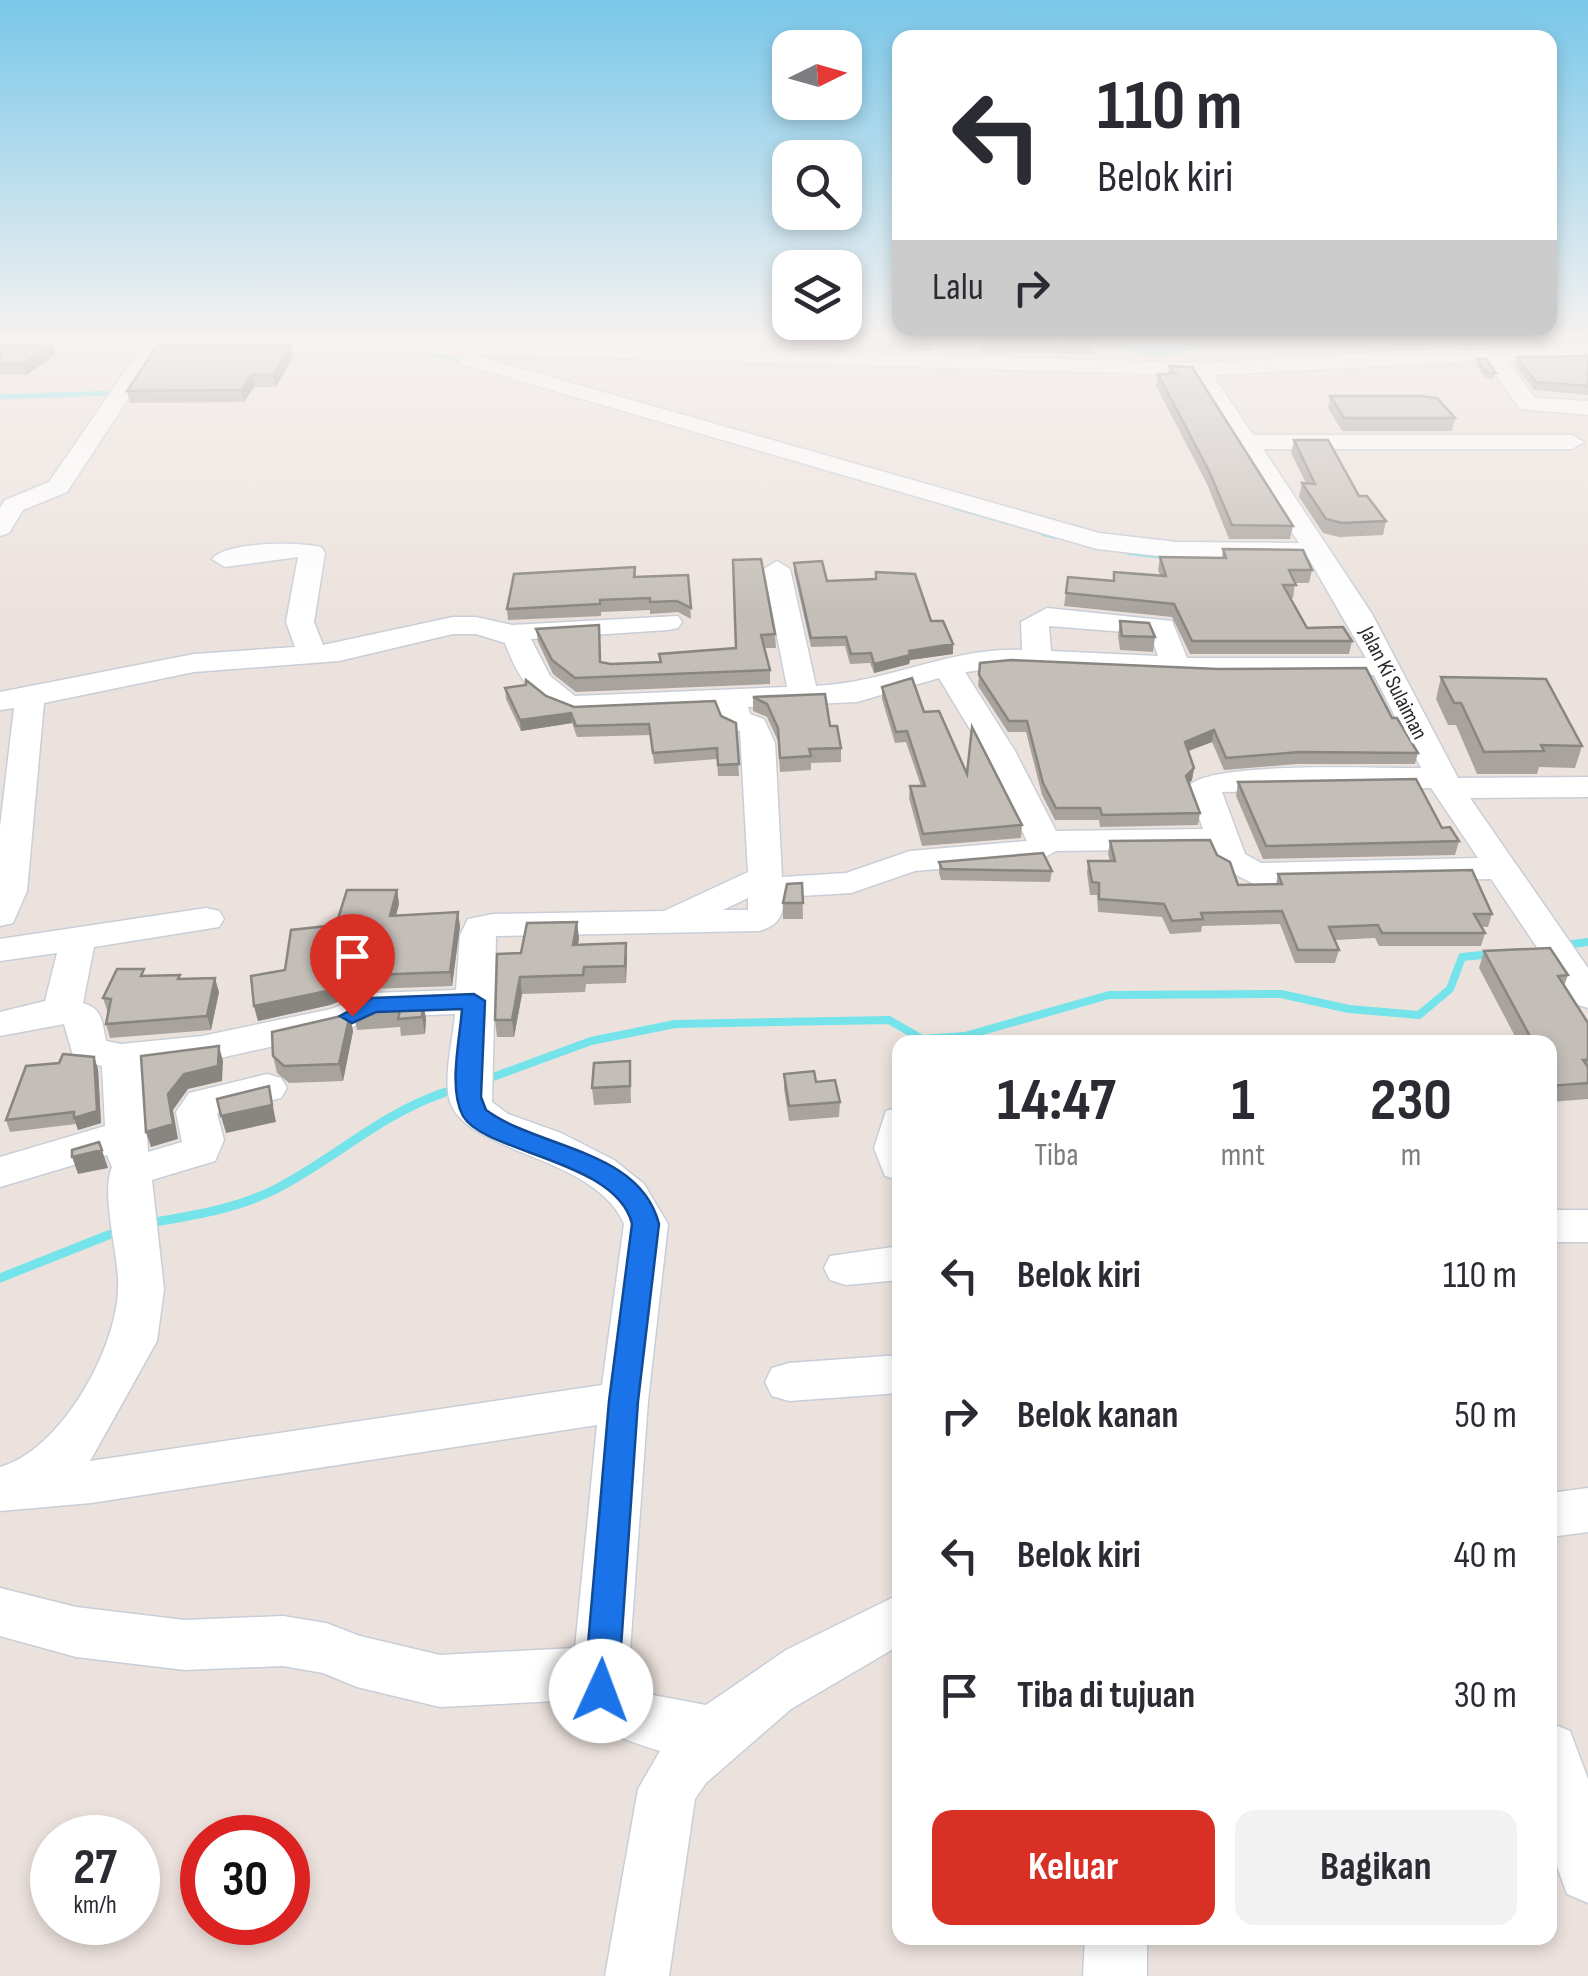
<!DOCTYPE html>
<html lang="id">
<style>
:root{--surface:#fff;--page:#f2f2f3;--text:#2b2b33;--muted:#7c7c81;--accent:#d93025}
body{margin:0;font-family:"Sofia Sans Condensed",sans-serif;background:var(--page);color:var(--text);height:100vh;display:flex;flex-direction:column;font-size:38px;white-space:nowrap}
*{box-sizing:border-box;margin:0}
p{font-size:32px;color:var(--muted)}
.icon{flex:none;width:55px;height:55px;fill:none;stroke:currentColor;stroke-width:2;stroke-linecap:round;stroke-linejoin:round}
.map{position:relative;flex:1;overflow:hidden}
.panel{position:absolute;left:892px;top:1035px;width:665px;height:910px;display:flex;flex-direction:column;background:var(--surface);border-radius:20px;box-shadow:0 5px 15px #0003}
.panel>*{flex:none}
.banner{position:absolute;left:892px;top:30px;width:665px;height:305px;border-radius:20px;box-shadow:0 5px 15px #0003;background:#fff;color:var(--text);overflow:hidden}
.needle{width:65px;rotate:85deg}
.controls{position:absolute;left:772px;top:30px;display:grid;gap:20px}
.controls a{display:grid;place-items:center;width:90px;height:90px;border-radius:20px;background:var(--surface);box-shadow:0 5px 15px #0003;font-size:50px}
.speed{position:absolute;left:30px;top:1815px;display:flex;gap:20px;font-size:50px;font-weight:700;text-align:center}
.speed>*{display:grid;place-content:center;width:130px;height:130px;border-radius:50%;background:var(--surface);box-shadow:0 5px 15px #0003;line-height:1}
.speed small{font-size:25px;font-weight:400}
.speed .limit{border:15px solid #d22;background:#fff;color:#111}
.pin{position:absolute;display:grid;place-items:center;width:85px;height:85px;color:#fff;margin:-102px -42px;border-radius:50% 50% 50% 0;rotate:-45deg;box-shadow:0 0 10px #0007}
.pin .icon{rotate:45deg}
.me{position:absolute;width:110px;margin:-55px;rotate:2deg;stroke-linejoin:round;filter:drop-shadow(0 0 8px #0008)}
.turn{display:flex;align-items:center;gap:35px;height:210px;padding:0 40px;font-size:45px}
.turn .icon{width:130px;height:130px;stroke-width:2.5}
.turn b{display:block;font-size:70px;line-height:85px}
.then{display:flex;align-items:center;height:95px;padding:0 40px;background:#0003;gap:20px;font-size:38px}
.eta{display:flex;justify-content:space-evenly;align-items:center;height:170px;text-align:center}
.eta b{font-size:60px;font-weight:700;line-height:70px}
.action{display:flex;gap:20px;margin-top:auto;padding:20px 40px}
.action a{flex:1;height:115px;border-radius:20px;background:var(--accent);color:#fff;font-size:40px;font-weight:700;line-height:115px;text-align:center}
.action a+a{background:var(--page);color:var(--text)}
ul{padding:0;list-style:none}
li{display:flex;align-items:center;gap:30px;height:140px;padding:0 40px}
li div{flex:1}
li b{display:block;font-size:38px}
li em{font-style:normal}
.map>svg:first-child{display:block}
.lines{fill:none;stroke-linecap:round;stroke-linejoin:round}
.stream-far3{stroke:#74e3ea;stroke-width:5}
.stream-far2{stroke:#74e3ea;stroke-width:6}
.stream-far1{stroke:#74e3ea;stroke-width:8}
.stream{stroke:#74e3ea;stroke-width:9}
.river{fill:#74e3ea;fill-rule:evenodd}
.minor-casing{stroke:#c8ced8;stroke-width:3}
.minor{fill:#fff;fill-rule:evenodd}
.wall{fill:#a9a39e}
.shaded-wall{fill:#898581}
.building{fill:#c4beb8;stroke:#898581;stroke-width:2.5}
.route{fill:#1a73e8;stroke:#114b97;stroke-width:2.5}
.labels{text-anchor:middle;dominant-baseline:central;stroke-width:8;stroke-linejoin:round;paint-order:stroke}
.far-street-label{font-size:22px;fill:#2a2a2a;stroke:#fff}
</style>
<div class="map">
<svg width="1588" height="1976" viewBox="0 0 1588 1976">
<rect width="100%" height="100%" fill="#ece2dd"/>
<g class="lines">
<!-- stream-far3 -->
<path class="stream-far3" d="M427 352 467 363
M0 397 115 393
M955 507 1053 535"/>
<!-- stream-far2 -->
<path class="stream-far2" d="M1044 533 1056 536
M1129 552 1164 556"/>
<!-- stream-far1 -->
<path class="stream-far1" d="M1565 945 1588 942
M485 1080 591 1041 675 1024 889 1020 922 1039 965 1036 1109 995 1281 994 1349 1009 1419 1015 1450 989 1462 957 1492 954
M436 1095 457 1088"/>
<!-- stream -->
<path class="stream" d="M149 1223C192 1216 236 1209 276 1189 333 1160 381 1114 443 1093
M0 1278 121 1230"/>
<!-- river -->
<path class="river" d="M1105 336 1159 340 1213 336C1190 362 1128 363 1105 336Z"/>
<defs>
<path id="minor" d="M0 339 511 342 1199 363 1435 349 1588 348V360L1508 361 1535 398 1588 401V415L1520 409 1486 361 1213 375 1253 435H1572L1584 442 1572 449H1263L1372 614 1458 778 1588 777V797L1470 798 1588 968V1008L1575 1004 1491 879 1254 884 1218 866 1210 849 1056 851 1040 860 915 871 851 893 783 897C784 916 778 926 759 931L496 936 492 1102 508 1114 561 1133 614 1160 644 1184 668 1224 648 1401 628 1679 653 1695 706 1705 786 1650 900 1594V1645L791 1709 706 1783 695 1799 669 1976H605L638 1789 660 1751C631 1742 590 1730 577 1700L440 1707 357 1687 323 1673 283 1666 185 1670 76 1657 0 1636V1588L76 1607 185 1620 283 1616 326 1623 360 1636 440 1655 575 1648 597 1425 91 1503 0 1511V1467C61 1450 116 1350 118 1290 120 1256 100 1196 112 1167L107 1155 0 1187V1157L105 1126 102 1066 74 1059 64 1024 0 1036V1012L45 1001 57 953 0 961V939L206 908 219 911 224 919 219 927 94 947 83 1003C103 1009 102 1022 106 1041L121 1044 202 1036 331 1009 372 993 456 990 460 935 468 919 493 914 664 911 748 872 740 731 725 726 718 708 575 714C535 704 519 680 505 643L476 634H453L339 661 194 672 44 703 27 891 13 923 0 926V827L14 708 0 710V692L194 654 295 647 286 622 298 557 225 567 212 559C227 541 299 542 321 547L325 553 314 622 323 645 453 617H476L512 625 678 616 682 622 678 628 668 630 531 639 550 676 575 696 787 687 764 569 777 561 790 569 816 686C887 683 951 647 1022 650L1021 622 1047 608 1172 621 1187 658H1366L1309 559 1177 558 1097 549 462 364 458 360 468 354 159 352 67 492 23 510 9 533 0 536V508L5 500 49 482 138 352 0 351ZM470 354 1192 375 1299 543 1177 542 1099 533ZM1049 626 1150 634 1158 656 1051 651ZM1010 667 1216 677 1374 675 1421 768C1382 769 1207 760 1188 787L1203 829 1056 831 1015 751 965 672ZM939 678 983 751 1027 841 910 851 846 873 782 877 775 743 764 719 750 714 748 707 857 702ZM1431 788 1478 858 1261 863 1245 854 1222 792ZM748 898V910H723ZM455 1014C453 1039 444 1074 449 1098 461 1154 595 1154 624 1224L602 1385 90 1461 157 1341 164 1289 152 1180 215 1161 224 1140 217 1113 281 1098 287 1088 281 1078 267 1074 189 1093 176 1112 182 1142 148 1152 142 1068 202 1062 342 1031 379 1017Z
M900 1107V1180L885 1176 874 1148 886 1111Z
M1550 1210H1588V1242H1550Z
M900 1246V1280L846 1285 830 1280 824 1268 830 1256Z
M900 1355V1393L789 1401 772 1396 765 1382 772 1368 789 1363Z
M1588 1488V1532L1550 1537V1493Z
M1550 1723 1570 1731 1588 1779V1903L1567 1894 1550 1847Z
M1085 1938H1147V1976H1083Z"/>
</defs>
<!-- minor casing -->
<use href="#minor" class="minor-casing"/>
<!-- minor -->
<use href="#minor" class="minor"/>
</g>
<!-- wall -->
<path class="wall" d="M216 336H305V337Z
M390 336H440L438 338H390Z
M521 336H561L559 340 521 339Z
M932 336 931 351 873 349V340Z
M982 336 1093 343 1092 354 980 353Z
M1453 336H1588V344L1460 345Z
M0 344 55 355 26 375 0 374Z
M1588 356V395L1534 390 1515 365 1517 357Z
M293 357 276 387H254L244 402 130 403 127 391Z
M1477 359 1496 373 1494 379H1486L1476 365Z
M1169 366 1192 367 1293 526 1290 539H1229L1207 484 1156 386 1158 374H1168Z
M1330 396 1455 418 1452 431H1342L1328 408Z
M1294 440 1386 521 1383 535 1339 537 1323 533 1299 497 1302 483H1306L1291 453Z
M1223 549 1312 570 1309 583H1295L1293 598H1290L1307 628 1352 641 1349 654H1190L1172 617 1064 606 1068 577 1113 581 1114 572 1160 575 1158 570 1160 557 1222 558Z
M733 560 775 634 776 648H764L770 670V684L576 692 553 674 538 642 536 629 601 662 611 664 659 662V654L736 648Z
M794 563 827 581 953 644V654L910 660 909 664 874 673 870 663 850 664 845 646 811 647 794 572Z
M635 567 636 577 688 575 691 619 678 612 650 614V610L601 612V616L508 620 507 609Z
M1120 621 1155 637 1153 652 1120 650 1118 635Z
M980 663 1392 718 1418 753 1415 764H1297L1224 770 1212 742 1188 751 1194 768 1192 780 1189 784 1200 813 1198 825 1100 827 1099 820H1055L1042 795 1026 732H1008L978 686Z
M1441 677 1582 746 1575 768 1539 767 1537 774H1477L1456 725H1448L1436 699Z
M882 687 924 712 967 774 1022 825 1021 838 922 846 909 798 910 786H921L906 742 895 743 882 699Z
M505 688 546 696 574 707 721 716 736 723 739 776H718L717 759 654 764 650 735 577 737 572 723 521 731 506 699Z
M753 697 830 726 841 748V762L811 763V770L780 772 778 741 767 717 753 711Z
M1238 782 1442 828 1459 841 1455 855 1263 859 1236 796Z
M1110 841 1217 855 1238 885 1276 884 1278 874 1492 914 1488 927H1481L1485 933 1481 946H1379L1375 938 1335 940 1339 950 1335 963H1295L1280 924 1202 926 1201 932 1170 934 1162 917 1098 912 1097 895H1090L1087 873 1088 861H1110L1108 854Z
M939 862 1052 871 1050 882 941 880 939 873Z
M802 883 803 919H783V903Z
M397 890 399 904 396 916 460 926 452 986 372 989 330 1005 258 1021 254 1006 285 970 336 925Z
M579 938 578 945 626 943V983L586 984 585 992 522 994 514 1037H497L495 1020 521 953Z
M1484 951 1568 975 1564 986 1588 1023V1099L1550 1102V1042H1518L1479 968Z
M146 976 181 979 219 992 211 1030 110 1038 106 1024 108 1013 103 998Z
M423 1002 426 1019 425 1034 401 1036 400 1027 357 1030 353 1013Z
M353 1031 343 1081 289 1083 277 1073 273 1056Z
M94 1057 98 1069 101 1123 78 1130 76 1124 10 1132 6 1120 59 1063Z
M630 1061 631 1103 594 1105 592 1088Z
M784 1074 816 1082 840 1102 839 1117 789 1121 784 1089Z"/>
<!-- shaded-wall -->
<path class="shaded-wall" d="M52 345 55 355 26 375 23 364Z
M291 345 293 357 276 387 273 375Z
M252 375 254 387 244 402 241 390Z
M953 644V654L910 660 909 664 874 673V664L909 651Z
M571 713 572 723 521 731 520 720Z
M1214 730 1212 742 1183 753 1185 742Z
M1194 768 1192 780 1184 788 1186 776Z
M397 890 399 904 392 930 390 916Z
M458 912 460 926 452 986 450 972Z
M577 922 579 938 575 961 573 945Z
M626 943 627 960 626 983 625 966Z
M369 975 372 989 330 1005 258 1021 254 1006Z
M520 977 522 994 514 1037 512 1020Z
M215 978 219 992 211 1030 207 1016Z
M423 1002 426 1019 425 1034 422 1017Z
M350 1014 353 1031 343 1081 339 1064Z
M219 1046 223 1061 222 1081 188 1089 173 1110 178 1139 151 1147 146 1132 168 1094 184 1074Z
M94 1057 98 1069 101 1123 78 1130 74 1118Z
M269 1086 276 1122 226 1133 221 1116Z
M102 1150 108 1168 78 1174 72 1157Z"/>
<!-- building -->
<path class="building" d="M874 336H931V341L873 340Z
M982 336H1092L1093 343 981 342Z
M1461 336H1588V337H1462Z
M0 345H52L23 364H0Z
M291 345 273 375H252L241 390 127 391 157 346Z
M1588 356V386L1536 382 1517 357Z
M1477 359H1486L1496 373H1487Z
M1169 366 1192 367 1293 526 1232 525 1209 471 1158 374H1176Z
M1330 396H1421L1437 398 1455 418H1344Z
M1294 440H1328L1359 496H1367L1386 521 1342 523 1326 519 1302 483 1315 484Z
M1223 549 1303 550 1312 570H1289L1296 585H1283L1307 628 1343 627 1352 641H1192L1174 604 1066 593 1068 577 1114 581V572L1166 576 1160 557 1226 558Z
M761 559 775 634 761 635 770 670 575 678 552 660 536 629 599 625 600 662 611 664 661 662 659 654 736 648 733 560Z
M822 561 827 581 876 579V572L915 574 931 621H943L953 644 909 651 910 655 874 664 871 653 851 654 846 637 811 638 794 563Z
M635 567 634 577 688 575 691 608 677 601 650 602V598L600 600V604L507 609 514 574Z
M1120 621 1149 623 1155 637 1122 636Z
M1011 660 1218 669 1366 668 1392 718H1397L1418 753 1299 752 1226 758 1214 730 1185 742 1194 768 1186 776 1200 813 1102 815 1100 808H1056L1043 783 1027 721H1009L979 675 980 663Z
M1441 677 1546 679 1582 746 1541 745 1544 751 1484 752 1461 703H1454Z
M912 678 924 712 939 711 967 774 972 727 1022 825 923 834 910 786H925L907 731 896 732 882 687Z
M526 680 546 696 574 707 715 701 721 716 736 723 739 764 718 765 717 748 653 753 649 724 576 726 571 713 520 720 505 688 526 685Z
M825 694 830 726H837L841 748 809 749 811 756 780 758 778 728 767 704 753 697Z
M1416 779 1442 828 1450 827 1459 841 1266 846 1238 782Z
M1210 840 1217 855 1230 862 1238 885 1282 884 1278 874 1472 870 1492 914H1474L1485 933H1382L1378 925 1329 927 1339 950H1298L1282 911 1201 913 1203 919 1172 921 1164 904 1099 899V883L1092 882 1088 861H1115L1110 841Z
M1043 853 1052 871 942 869 939 862Z
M802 883 803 903H783L787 884Z
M347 890H397L390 916 458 912 450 972 369 975 327 991 254 1006 251 976 285 970 291 930 336 925Z
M577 922 573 945 626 943 625 966 584 967 583 975 520 977 512 1020H495L497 954 521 953 527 923Z
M1550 948 1568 975 1558 976 1588 1023V1060H1583L1588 1067V1083L1550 1086V1042H1533L1484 951Z
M117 969H144L141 976 180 975 178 979 215 978 207 1016 106 1024 111 999 103 998Z
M423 1002 422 1017 398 1019 400 1010 353 1013 376 1004Z
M350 1014 339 1064 284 1066 273 1056 272 1032Z
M219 1046 218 1066 184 1074 168 1094 173 1124 146 1132 141 1056Z
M63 1054 94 1057 97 1111 74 1118V1112L6 1120 26 1066 59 1063Z
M630 1061V1086L592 1088 594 1063Z
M814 1071 816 1082 835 1080 840 1102 789 1106 784 1074Z
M269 1086 272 1105 221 1116 217 1099Z
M99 1142 102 1150 72 1157V1150Z"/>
<!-- sky -->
<linearGradient id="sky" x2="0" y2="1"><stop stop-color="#79c7e9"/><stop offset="0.55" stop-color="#f6f2f0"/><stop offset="1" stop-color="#f6f2f0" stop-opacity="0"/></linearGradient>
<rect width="1588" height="613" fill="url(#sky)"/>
<!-- route -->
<path class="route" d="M474 994 485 1001 481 1097 486 1110C539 1149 640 1149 659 1224L638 1401 618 1691 613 1702 601 1707 589 1702 584 1691 609 1401 632 1224C617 1160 484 1153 463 1116 448 1088 460 1039 462 1009L376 1012 352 1023 340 1016 372 998Z"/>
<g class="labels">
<!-- far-street labels -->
<g class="far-street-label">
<text transform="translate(1393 683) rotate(63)">Jalan Ki Sulaiman</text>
</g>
</g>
</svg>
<div class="controls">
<a><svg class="needle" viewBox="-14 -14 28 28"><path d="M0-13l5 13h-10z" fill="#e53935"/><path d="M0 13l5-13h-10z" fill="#7c7c81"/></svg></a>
<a><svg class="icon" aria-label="search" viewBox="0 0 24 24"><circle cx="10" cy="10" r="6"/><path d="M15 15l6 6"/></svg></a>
<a><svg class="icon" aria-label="layers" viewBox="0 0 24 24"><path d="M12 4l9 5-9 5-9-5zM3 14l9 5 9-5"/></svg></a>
</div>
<div class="speed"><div>27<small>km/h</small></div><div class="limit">30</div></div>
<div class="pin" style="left:352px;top:1016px;background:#d93025"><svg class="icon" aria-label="arrive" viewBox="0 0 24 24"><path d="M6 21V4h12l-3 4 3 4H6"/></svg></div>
<svg class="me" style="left:601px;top:1691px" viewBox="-20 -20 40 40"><circle r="19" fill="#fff"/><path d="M0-13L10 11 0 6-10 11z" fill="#1a73e8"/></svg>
<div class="banner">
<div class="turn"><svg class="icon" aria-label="left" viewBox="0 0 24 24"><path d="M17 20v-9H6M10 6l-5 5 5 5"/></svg><div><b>110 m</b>Belok kiri</div></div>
<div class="then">Lalu<svg class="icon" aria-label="right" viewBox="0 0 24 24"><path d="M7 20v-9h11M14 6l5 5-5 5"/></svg></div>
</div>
<section class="panel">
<div class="eta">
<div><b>14:47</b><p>Tiba</p></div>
<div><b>1</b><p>mnt</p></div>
<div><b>230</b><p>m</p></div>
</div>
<ul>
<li><svg class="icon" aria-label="left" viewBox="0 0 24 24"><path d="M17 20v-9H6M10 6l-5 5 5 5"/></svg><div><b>Belok kiri</b></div><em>110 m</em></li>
<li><svg class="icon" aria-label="right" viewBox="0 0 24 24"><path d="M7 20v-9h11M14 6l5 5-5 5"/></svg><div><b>Belok kanan</b></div><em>50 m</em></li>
<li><svg class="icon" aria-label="left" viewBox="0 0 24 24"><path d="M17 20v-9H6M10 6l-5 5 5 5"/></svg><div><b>Belok kiri</b></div><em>40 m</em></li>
<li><svg class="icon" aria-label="arrive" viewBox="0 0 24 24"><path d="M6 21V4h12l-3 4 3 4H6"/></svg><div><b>Tiba di tujuan</b></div><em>30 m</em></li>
</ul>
<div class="action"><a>Keluar</a><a>Bagikan</a></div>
</section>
</div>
